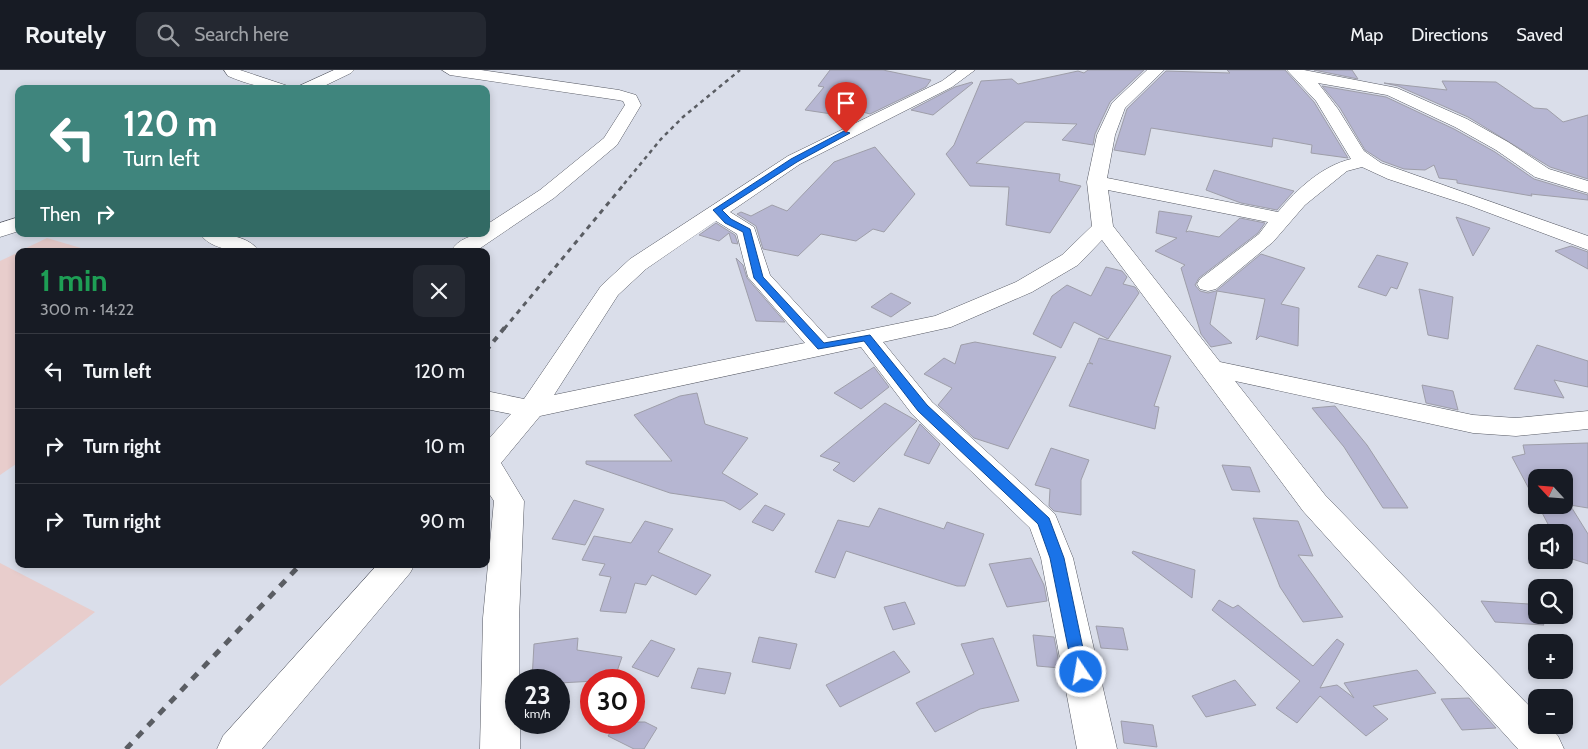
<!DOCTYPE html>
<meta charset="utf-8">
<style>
:root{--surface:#171b24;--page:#242831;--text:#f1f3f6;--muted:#9ea1a6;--line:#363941}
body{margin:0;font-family:Cabin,sans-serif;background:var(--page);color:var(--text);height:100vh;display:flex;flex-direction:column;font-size:19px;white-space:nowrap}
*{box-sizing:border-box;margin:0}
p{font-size:16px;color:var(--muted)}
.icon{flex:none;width:28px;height:28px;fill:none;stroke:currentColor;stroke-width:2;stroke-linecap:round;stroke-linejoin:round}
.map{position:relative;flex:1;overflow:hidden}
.drawer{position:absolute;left:15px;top:178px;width:475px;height:320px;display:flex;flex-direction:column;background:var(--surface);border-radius:10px;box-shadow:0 2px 8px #0003}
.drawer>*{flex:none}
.hud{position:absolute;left:15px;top:15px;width:475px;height:152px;border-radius:10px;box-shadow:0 2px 8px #0003;background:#3f857d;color:#fff;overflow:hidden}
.needle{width:32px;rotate:296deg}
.buttons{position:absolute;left:1528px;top:399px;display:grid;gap:10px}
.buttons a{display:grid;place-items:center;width:45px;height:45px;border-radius:10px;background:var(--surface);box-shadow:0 2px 8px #0003;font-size:25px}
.speed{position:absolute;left:505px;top:599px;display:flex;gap:10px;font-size:25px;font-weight:700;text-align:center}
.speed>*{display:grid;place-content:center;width:65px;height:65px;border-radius:50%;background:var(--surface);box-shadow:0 2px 8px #0003;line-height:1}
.speed small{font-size:12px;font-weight:400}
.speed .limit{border:8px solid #d22;background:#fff;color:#111}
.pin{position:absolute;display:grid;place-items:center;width:42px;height:42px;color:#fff;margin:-51px -21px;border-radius:50% 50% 50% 0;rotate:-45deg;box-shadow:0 0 5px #0007}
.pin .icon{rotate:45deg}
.me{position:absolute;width:55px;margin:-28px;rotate:348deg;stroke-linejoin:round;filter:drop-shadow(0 0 4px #0008)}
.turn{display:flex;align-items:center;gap:18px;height:105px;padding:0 25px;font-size:22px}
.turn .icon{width:65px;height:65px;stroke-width:2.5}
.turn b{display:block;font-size:35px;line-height:42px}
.then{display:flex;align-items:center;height:48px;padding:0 25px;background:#0003;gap:10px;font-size:19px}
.round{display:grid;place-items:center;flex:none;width:52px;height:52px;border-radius:10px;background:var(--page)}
.headline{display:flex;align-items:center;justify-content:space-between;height:85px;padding:0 25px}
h1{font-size:30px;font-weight:700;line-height:38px;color:#1e9e55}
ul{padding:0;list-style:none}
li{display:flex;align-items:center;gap:15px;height:75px;padding:0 25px;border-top:1px solid var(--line)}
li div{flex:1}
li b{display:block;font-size:19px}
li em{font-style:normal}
header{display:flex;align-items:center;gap:30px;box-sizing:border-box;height:70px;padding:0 25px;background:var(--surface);border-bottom:1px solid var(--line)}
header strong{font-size:24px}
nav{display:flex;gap:28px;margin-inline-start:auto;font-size:18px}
.search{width:350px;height:45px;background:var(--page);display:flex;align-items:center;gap:12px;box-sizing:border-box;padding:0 18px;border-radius:10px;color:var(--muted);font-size:19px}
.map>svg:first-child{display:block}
.industrial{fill:#e8cdcc}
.building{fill:#b6b6d2;stroke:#9e9ea9}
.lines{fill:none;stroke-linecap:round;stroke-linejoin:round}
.minor-casing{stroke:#575a64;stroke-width:1}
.highway-casing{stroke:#575a64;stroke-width:1}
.minor{fill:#fff;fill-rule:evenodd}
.highway{fill:#fff;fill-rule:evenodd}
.rail-far3{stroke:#5a5d63;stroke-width:2.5;stroke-dasharray:4 4;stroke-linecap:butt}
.rail-far2{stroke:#5a5d63;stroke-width:3;stroke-dasharray:5 5;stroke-linecap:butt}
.rail-far1{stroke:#5a5d63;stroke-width:4;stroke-dasharray:6 6;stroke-linecap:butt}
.rail{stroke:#5a5d63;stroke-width:5;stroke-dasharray:8 8;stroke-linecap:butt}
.route{fill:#1a73e8;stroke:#114b97}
</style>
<header>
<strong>Routely</strong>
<div class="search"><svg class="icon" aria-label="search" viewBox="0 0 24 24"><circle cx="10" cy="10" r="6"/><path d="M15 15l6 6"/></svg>Search here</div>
<nav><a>Map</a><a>Directions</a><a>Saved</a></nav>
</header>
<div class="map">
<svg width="1588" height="679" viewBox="0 0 1588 679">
<rect width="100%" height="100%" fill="#dadeea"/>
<!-- industrial -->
<path class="industrial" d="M47 168 91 181H20Z
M19 182V392L0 405V191Z
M0 493 95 542 0 616Z"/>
<!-- building -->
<path class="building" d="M830 0H883L931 10 926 17 870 44 852 39 845 46 805 40 824 17 818 16Z
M1088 0H1144L1110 32 1095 64 1093 75 1062 70 1077 54 1025 52 976 93 1060 104 1059 111 1081 116 1050 163 1006 155 1009 117 970 116 946 84 954 75 981 11 1012 9 1018 14 1078 1 1084 3Z
M1227 0H1285L1314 32 1348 88 1311 83 1312 75 1273 68 1272 77 1151 58 1145 85 1114 80 1127 39 1166 1 1230 3Z
M1314 0H1352L1358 9Z
M1442 11 1496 12 1534 38 1547 39 1563 52 1588 45V109L1550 97 1468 47 1398 16 1384 13 1447 20Z
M972 12 973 13 933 45 911 40 955 17Z
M1322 16 1386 27 1454 59 1495 82 1534 109 1588 125V130L1531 124 1532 126 1457 113V110L1439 108 1434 95 1425 100 1404 99 1382 91 1365 80 1340 38Z
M875 77 915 124 884 162 873 159 856 171 821 164 798 186 763 179 756 156 737 144 741 142 751 146 772 135 787 141 834 92Z
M1214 100 1294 121 1277 140 1241 133 1206 120Z
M1159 141 1192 146 1186 162 1189 161 1219 167 1240 148 1265 153 1258 163 1199 208 1195 215 1200 221 1208 223 1216 221 1261 184 1305 198 1281 234 1299 238 1298 276 1260 266 1256 270 1265 229 1217 221 1210 254 1232 273 1211 277 1201 264 1181 198 1185 195 1155 181 1177 168 1156 163Z
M1456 147 1490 158 1473 186Z
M716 153 735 165 738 174 732 173 729 163 719 171 699 165Z
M1571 176 1588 182V199L1555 181Z
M1377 185 1408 193 1397 219 1391 217 1386 226 1358 217Z
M736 188 743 195 747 208 785 252 756 251Z
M1106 197 1122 201 1127 207 1123 214 1135 217 1139 223 1108 269 1074 252 1061 278 1033 264 1052 226 1067 215 1091 226Z
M1419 219 1453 227 1448 269 1428 265Z
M891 223 911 233 891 247 871 237Z
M1099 268 1171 286 1154 336 1159 337 1155 359 1069 336 1088 293 1093 294 1089 292Z
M975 272 1056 287 1008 379 974 368 938 335 952 318 924 304 944 288 955 294 961 275Z
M1537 275 1588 291V317L1554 310 1564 328 1514 319Z
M874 297 889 317 861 339 834 323Z
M1422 315 1453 321 1458 340 1426 333Z
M697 323 705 354 748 368 722 403 758 424 740 440 724 431 670 423 586 394V391H672L634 345 680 326Z
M885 333 917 351 854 412 833 400 840 393 820 386Z
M1335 336 1367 375 1408 438H1383L1344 377 1312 338Z
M920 354 940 374 929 394 904 385Z
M1588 373V438L1570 435 1588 464V494L1569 488 1563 458 1549 456 1538 435H1564V408H1536V432L1512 387 1525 384 1523 375Z
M1051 378 1089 390 1081 410V445L1054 441 1049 436 1050 419 1035 415Z
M1222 395 1250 397 1260 422 1232 420Z
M574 430 604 439 585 475 552 469Z
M765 435 785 444 773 461 752 452Z
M879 438 944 459 947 452 984 464 965 516H957L846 481 835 508 815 502 838 450 869 457Z
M1253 448 1298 451 1313 486 1298 485 1343 547 1303 552 1280 517Z
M645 451 673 459 658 482 711 505 696 525 652 505 646 515 635 513 626 543 600 541 611 507 599 505 605 494 582 490 594 466 631 473Z
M1133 481 1195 500 1192 528 1132 483Z
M1031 488 1044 515 1047 531 1007 537 989 494Z
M1219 530 1233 538 1238 535 1313 596 1337 569 1344 574 1320 618 1337 615 1354 628 1344 613 1417 600 1436 623 1373 636 1388 649 1366 666 1320 626 1297 653 1276 638 1300 611 1212 540Z
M1481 531 1529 534 1544 555 1495 552Z
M905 532 915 554 893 560 884 537Z
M1096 556 1123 558 1128 580 1101 578Z
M1033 565 1054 567 1060 598 1037 596Z
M759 567 797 574 790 599 752 592Z
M578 568 577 580 622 587 614 610 559 613V610H532L534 574Z
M993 568 1019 631 980 639 935 662 916 633 974 604 961 574Z
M651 570 675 579 658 607 632 597Z
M894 581 910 602 840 637 826 615Z
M698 598 731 603 725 624 691 618Z
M1235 610 1256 635 1206 647 1192 626Z
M1469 628 1496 658 1462 660 1441 629Z
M1121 651 1153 655 1157 677 1124 673Z
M617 652H645L657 658 644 679H634L608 666Z"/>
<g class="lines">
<defs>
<path id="minor" d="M224 0H240L288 16 290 19C266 19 249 15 228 6Z
M442 0H481L619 20 636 25 641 35 617 75 554 128 476 181H451C458 169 473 164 486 164V155L540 120 604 68 625 35 623 31 618 30 450 5Z
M957 0H975L952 17 800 94 730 142 754 157 770 205 828 268 935 246 1016 212 1062 185 1092 156 1087 112 1097 65 1112 33 1147 0H1164L1125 38 1115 65 1107 108 1278 142C1297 119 1322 96 1351 89L1316 31 1287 0H1304L1397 18 1467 49 1508 72 1549 99 1588 111V123L1535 107 1496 80 1455 57 1387 25 1318 13 1338 39 1364 81 1381 93 1588 166V180L1468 135 1388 109 1362 97 1347 101 1305 135 1273 172 1216 219 1208 221 1200 219 1197 214 1200 209 1259 164 1268 152 1108 120 1113 156 1220 292 1473 345 1516 348 1588 341V359L1516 366 1473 363 1235 311 1325 425 1536 643V655H1548L1558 666 1564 679H1518L1303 441 1102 170 1078 195 1032 222 951 257 883 272 932 332 1055 444 1073 488 1117 679H1077L1041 488 1030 458 912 344 861 277 540 346 501 393 524 431 519 548V610H516V652H520V679H480L483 548 494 431 486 419V372L511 344 486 339V321L524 329 601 216 630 189 788 86 942 11ZM716 151 737 164 748 207 805 273 554 325 618 225 646 199Z
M200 164C219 163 247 164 259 181 240 182 212 181 200 164Z
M378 494H415L410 503 262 679H217L223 666Z"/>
<path id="highway" d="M334 0H354L351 3 318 19H297L299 16Z
M19 147V161L0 167V153Z"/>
</defs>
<!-- minor casing -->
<use href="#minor" class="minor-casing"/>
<!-- highway casing -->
<use href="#highway" class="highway-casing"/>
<!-- minor -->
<use href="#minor" class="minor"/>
<!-- highway -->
<use href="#highway" class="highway"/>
<!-- rail-far3 -->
<path class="rail-far3" d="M624 114 661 69 683 47 740 0"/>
<!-- rail-far2 -->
<path class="rail-far2" d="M504 259 625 113"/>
<!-- rail-far1 -->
<path class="rail-far1" d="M486 281 505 257"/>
<!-- rail -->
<path class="rail" d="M126 679 301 494"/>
</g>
<!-- route -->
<path class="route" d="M844 61 850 63 797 92 722 140 731 149 750 159 763 207 824 273 870 265 927 335 1049 448 1064 488 1088 602 1086 607 1081 609 1075 607 1073 602 1050 488 1038 454 918 341 864 271 818 279 754 208 743 162 725 153 713 140 791 89Z"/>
</svg>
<div class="buttons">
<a><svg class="needle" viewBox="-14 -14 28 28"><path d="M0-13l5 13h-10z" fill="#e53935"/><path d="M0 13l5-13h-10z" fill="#9ea1a6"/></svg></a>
<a><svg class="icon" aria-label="sound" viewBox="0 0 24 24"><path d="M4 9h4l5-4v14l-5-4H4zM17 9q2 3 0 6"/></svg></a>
<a><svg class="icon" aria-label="search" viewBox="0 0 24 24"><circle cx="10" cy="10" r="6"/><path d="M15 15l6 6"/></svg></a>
<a>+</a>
<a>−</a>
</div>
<div class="speed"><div>23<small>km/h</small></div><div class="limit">30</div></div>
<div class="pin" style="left:846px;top:63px;background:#d93025"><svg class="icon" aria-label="arrive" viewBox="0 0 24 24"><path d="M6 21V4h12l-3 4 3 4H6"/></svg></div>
<svg class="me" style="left:1081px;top:602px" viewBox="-20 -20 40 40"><circle r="17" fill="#1a73e8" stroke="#fff" stroke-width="3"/><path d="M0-11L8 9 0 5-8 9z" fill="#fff"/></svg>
<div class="hud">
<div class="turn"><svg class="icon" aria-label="left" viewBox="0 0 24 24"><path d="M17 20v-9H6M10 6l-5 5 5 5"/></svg><div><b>120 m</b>Turn left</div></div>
<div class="then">Then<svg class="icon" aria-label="right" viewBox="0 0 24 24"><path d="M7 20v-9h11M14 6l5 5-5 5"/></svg></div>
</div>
<section class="drawer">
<div class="headline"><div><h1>1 min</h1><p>300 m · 14:22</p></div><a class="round"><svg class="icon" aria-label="close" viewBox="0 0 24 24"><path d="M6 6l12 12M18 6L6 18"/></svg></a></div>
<ul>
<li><svg class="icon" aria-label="left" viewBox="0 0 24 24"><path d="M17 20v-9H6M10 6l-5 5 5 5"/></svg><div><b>Turn left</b></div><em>120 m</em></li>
<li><svg class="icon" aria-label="right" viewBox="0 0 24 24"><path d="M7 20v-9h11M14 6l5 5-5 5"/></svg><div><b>Turn right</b></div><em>10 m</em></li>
<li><svg class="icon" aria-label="right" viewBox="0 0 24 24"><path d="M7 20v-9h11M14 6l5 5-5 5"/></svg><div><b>Turn right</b></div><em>90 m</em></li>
</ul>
</section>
</div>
